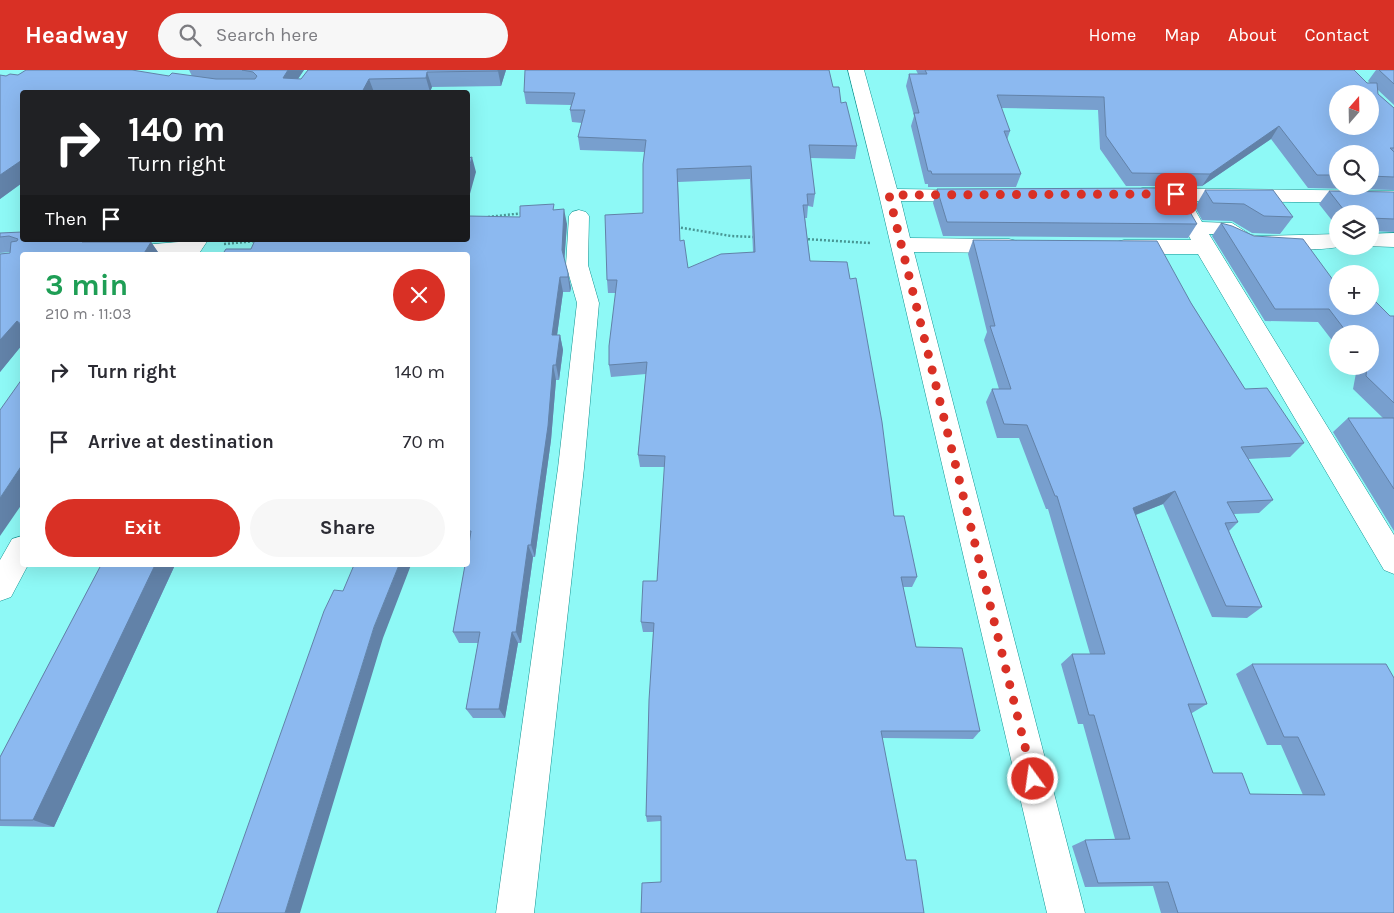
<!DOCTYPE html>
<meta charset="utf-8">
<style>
:root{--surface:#fff;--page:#f7f7f7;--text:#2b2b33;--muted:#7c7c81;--accent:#d93025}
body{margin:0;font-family:Karla,sans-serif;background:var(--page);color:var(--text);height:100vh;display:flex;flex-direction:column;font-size:19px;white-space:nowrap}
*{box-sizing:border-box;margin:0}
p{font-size:16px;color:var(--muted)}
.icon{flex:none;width:28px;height:28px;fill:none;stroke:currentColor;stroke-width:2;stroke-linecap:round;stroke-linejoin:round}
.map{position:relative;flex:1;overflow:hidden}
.sheet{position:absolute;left:20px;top:182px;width:450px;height:315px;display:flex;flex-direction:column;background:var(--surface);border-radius:5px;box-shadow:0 5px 20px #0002}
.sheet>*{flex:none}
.hud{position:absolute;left:20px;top:20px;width:450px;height:152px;border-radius:5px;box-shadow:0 5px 20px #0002;background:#202124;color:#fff;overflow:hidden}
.needle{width:32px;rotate:20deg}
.buttons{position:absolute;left:1329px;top:15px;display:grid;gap:10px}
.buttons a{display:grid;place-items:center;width:50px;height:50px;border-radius:50%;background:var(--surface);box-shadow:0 5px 20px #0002;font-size:25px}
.pin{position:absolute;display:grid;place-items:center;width:42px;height:42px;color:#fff;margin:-21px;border-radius:10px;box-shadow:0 2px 8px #0006}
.me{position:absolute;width:55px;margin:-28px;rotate:346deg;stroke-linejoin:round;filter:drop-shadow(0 0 4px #0008)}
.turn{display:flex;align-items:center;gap:18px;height:105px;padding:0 25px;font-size:22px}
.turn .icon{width:65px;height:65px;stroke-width:2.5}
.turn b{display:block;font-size:35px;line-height:42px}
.then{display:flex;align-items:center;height:48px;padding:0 25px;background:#0003;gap:10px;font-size:19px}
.round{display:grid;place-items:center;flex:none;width:52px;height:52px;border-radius:26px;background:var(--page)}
.head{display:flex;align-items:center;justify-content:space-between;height:85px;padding:0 25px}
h1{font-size:30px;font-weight:700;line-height:38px;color:#1e9e55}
.button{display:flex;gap:10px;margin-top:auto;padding:10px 25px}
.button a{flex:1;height:58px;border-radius:30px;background:var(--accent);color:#fff;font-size:20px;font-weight:700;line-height:58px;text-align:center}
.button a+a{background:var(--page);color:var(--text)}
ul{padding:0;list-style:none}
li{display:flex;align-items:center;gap:15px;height:70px;padding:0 25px}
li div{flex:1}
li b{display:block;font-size:19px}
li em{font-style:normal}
header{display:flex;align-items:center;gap:30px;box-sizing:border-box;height:70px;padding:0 25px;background:var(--accent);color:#fff}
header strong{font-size:24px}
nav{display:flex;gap:28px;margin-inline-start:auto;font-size:18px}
.search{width:350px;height:45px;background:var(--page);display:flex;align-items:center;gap:12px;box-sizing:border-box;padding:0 18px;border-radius:28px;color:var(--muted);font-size:19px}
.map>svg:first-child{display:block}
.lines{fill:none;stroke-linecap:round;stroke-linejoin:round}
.street-casing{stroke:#139391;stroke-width:1}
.secondary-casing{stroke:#139391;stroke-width:1}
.path{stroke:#489694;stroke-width:2.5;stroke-dasharray:2 2;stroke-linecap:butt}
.street{fill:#fff;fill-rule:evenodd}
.secondary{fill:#fff;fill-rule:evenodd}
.wall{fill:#789fce;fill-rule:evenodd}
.shaded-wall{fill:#6282a8}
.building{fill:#8cb9f0;stroke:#6282a8;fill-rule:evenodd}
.route{stroke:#d93025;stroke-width:9;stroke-dasharray:0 16.2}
</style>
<header>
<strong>Headway</strong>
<div class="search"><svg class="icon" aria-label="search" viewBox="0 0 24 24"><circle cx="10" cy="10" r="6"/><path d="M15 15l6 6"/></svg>Search here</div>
<nav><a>Home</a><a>Map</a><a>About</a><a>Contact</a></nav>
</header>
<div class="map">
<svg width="1394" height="843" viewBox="0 0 1394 843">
<rect width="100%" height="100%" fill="#8ef9f6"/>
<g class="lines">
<defs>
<path id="street" d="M848 0H864L897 119 973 120 980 122 983 126 980 130 973 132 901 131 910 168 1009 169 1017 171 1020 176 1017 181 1009 183 914 182 1085 843H1047L879 125Z
M1143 118 1394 121V133L1190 131 1202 152 1232 153 1251 165 1259 166 1338 164V176H1343C1325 181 1264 181 1245 177 1229 173 1228 164 1209 164L1394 465V504L1384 500 1198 184H1124L1116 182 1113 177 1116 172 1124 170H1191L1170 130 1136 128 1133 124 1136 120Z
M579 140 586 142 589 146 588 195 599 233 584 398 534 843H496L558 398 577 233 566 195 569 146 572 142Z
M1394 163V177L1365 176H1370V164Z
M191 171 199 173 202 178 199 183 188 185H94L97 180 105 178Z"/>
<path id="secondary" d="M186 170H208L198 185H176Z
M22 466V495H28L11 527 0 531V490L12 469Z"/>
</defs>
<!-- street casing -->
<use href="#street" class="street-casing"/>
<!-- secondary casing -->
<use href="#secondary" class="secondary-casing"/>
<!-- path -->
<path class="path" d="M488 147 524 143
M677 157 731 166 755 167
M804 169 870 173
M224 174 266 170"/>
<!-- street -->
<use href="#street" class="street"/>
<!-- secondary -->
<use href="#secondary" class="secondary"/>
</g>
<!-- wall -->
<path class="wall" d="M189 0H304L298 9H301L308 0H506L501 16 432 17 430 22H22V113L0 129V5L6 6 18 5 169 6H192Z
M916 0H1354L1367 13H1370L1368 11 1376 0H1394V35L1378 20V24L1394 38V120L1308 118 1271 69 1202 116H1126L1100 79 1098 40 1001 38 1010 61 1007 70 1021 104 1016 117H928V114H925L911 56 914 46 906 16 909 4H918ZM1338 84H1370V116H1338Z
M833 17 841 33 857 76 855 89 810 88 815 124 813 137 808 136 807 148H805L810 191 850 209 894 446 917 507 912 517H903L916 577 980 661 973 669 883 668 661 812V751L647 752 646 746 653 562H643L641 552 657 511 665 397H640L638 385 646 304 611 307 609 295 616 223H608L607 210 643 143 644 82 580 80 578 67 582 53 572 52 570 40 571 35 526 34 524 22ZM750 109 753 182 688 198 680 171 678 112Z
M937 119 1197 154 1188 168 943 166 933 133Z
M1205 120 1293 147 1280 164 1252 163 1232 151 1202 150 1195 137Z
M1329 121 1394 122V162L1370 161V144H1338V158L1319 134Z
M555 140 567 154 564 190 568 203 571 218 570 222H563L557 265H560L563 280 559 310H556L551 370 535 487H533L521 573H518L505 648H473L466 639 478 573H459L453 562 469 474H468V185L251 179 520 147Z
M1221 153 1336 214 1390 246H1394V461L1333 362 1348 348H1383L1353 319 1356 303 1351 296H1370V264H1338V278L1318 252 1265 251 1212 166Z
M0 163 22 170H172L171 171 151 172 160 185H22V275L0 302V184L10 183V182L0 183Z
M973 170 1191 233 1245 319 1304 373 1290 387 1248 389 1273 430 1259 443 1234 444 1238 452 1229 461 1262 537 1247 548 1212 547 1163 434 1136 445 1207 634 1192 643H1191L1213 703 1250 724 1303 725 1281 675H1267L1236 604 1252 594H1386L1394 843H1161L1153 816 1085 817 1072 776 1085 770 1115 769 1083 654H1078L1061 594 1072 584H1090L1048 439H1046L1019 368H997L986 332 992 319H999L984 270 987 262 968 184Z
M101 495H175L54 757 0 756V687Z"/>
<!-- shaded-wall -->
<path class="shaded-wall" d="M288 0H304L289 22 283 8Z
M498 0H506L501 16 498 1Z
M427 2 432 17 430 22 426 8Z
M369 9 374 22H362Z
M1279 56 1271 69 1202 116 1210 104Z
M472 87 476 102 468 131V102Z
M22 90V113L0 129V105Z
M564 139 567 154 564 195 562 180Z
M81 170H100L105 176 92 185Z
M151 172 160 185H143Z
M568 203 571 218 570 222 568 207Z
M560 207 563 222 555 280 552 265Z
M17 251 22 256V275L0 302V270Z
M560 265 563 280 559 310 556 295Z
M553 295 556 310 551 370 535 487 531 475Z
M22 395V434L0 466V428Z
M1175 421 1163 434 1122 450 1133 438Z
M528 475 533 487 521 573 516 562Z
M155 495H175L54 757 33 750Z
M399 495H411L383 568 300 843H285L374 557Z
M512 562 518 573 505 648 499 639Z"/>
<!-- building -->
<path class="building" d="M26 0H132L169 6 172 3 216 9H255L257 6 253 2 242 0H288L283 8 301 9 308 0H498V1L427 2 426 8 369 9 362 22H22V90L0 105V5L6 6 10 4 18 5Z
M525 0H829L833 17H839L841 33 846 32 857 76 809 75 815 124H807L808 135H803L810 191 847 192 850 209 856 208 882 352 894 446H904L917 507H901L916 577 962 578 980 661H881L906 790H916L924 843H641L642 813 661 812V746H646L649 630 654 553 641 552 643 511H657L665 386 638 385 647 292 609 295V276L617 210H607L605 145 643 143V94L646 70 578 67 585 40H570L575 23 524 22ZM751 96 755 182 721 184 688 198 684 170 680 171 677 99Z
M925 0H1354L1367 13H1377L1378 24 1394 38V78H1390L1394 82V107L1370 106V84H1338V105H1317L1279 56 1210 104 1132 103 1106 66 1104 27 997 25 1010 61H1004L1021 104H932L931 101H928L914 43H919L909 4H927ZM1338 24H1370V56H1338Z
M1379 0H1394V14Z
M472 87 468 102V88Z
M1176 118 1197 154 947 152 937 119Z
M1205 120H1273L1293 147 1264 146 1244 134 1213 133Z
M1329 121 1394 122V149L1370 148V144H1347Z
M554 134 553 140 564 139 562 180 568 203V207H560L552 265H560L556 295H553L548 356 531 475H528L516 562H512L499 639H466L480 562H453L465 495H468V481L471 461H468V185H222L226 179H251L255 170H468V146L520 147V136Z
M1221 153 1232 156 1254 166 1303 169 1336 214H1338V236H1370V226L1390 246H1394V333L1366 306 1367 296H1370V264H1348L1329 239H1275Z
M22 162V170H81L82 172H151L143 185H22V255L17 251 0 270V184L10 183 11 172 17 171 18 169 9 166 0 167V163Z
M973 170 1157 171 1191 233 1245 319 1267 318 1304 373 1241 377 1273 430 1227 432 1238 452 1225 453 1262 537 1226 536 1175 421 1133 438 1207 634H1188L1213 703H1242L1250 724 1325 725 1298 667H1284L1252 594H1386L1394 608V843H1178L1168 812 1098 813 1085 770 1130 769 1094 645H1089L1072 584H1105L1057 426H1055L1027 355 1004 354 992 319H1011L990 256H995Z
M22 309V395L0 428V340Z
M1348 348H1394V419Z
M101 495H155L33 750H0V687Z
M354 495H399L374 557 285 843H217L324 541 334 520 343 521Z"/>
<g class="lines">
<!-- route -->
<path class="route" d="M1033 709 889 125 1176 124"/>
</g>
</svg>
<div class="buttons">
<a><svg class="needle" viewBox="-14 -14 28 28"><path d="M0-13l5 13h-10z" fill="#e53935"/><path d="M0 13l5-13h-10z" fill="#7c7c81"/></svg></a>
<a><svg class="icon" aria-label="search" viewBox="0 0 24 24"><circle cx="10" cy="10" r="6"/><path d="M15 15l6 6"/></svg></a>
<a><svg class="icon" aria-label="layers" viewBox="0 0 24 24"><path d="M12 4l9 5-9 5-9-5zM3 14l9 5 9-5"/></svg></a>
<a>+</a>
<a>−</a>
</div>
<div class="pin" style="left:1176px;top:124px;background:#d93025"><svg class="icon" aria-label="arrive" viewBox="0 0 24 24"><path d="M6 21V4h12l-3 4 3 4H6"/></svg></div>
<svg class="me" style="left:1033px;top:709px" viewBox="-20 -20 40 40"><circle r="17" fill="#d93025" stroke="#fff" stroke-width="3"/><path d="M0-11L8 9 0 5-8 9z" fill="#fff"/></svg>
<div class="hud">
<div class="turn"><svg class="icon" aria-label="right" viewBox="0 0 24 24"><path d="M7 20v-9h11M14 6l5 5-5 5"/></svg><div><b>140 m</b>Turn right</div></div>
<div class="then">Then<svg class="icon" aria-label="arrive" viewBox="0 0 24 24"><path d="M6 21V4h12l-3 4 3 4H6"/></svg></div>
</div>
<section class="sheet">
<div class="head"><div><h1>3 min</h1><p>210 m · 11:03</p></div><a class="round" style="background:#d93025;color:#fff"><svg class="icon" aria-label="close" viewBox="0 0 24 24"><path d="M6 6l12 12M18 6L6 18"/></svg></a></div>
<ul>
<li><svg class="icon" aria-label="right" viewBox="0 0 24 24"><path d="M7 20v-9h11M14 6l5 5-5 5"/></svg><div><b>Turn right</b></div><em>140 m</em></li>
<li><svg class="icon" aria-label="arrive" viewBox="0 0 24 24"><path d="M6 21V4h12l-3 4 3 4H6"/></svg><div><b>Arrive at destination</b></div><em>70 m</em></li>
</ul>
<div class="button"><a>Exit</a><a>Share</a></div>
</section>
</div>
